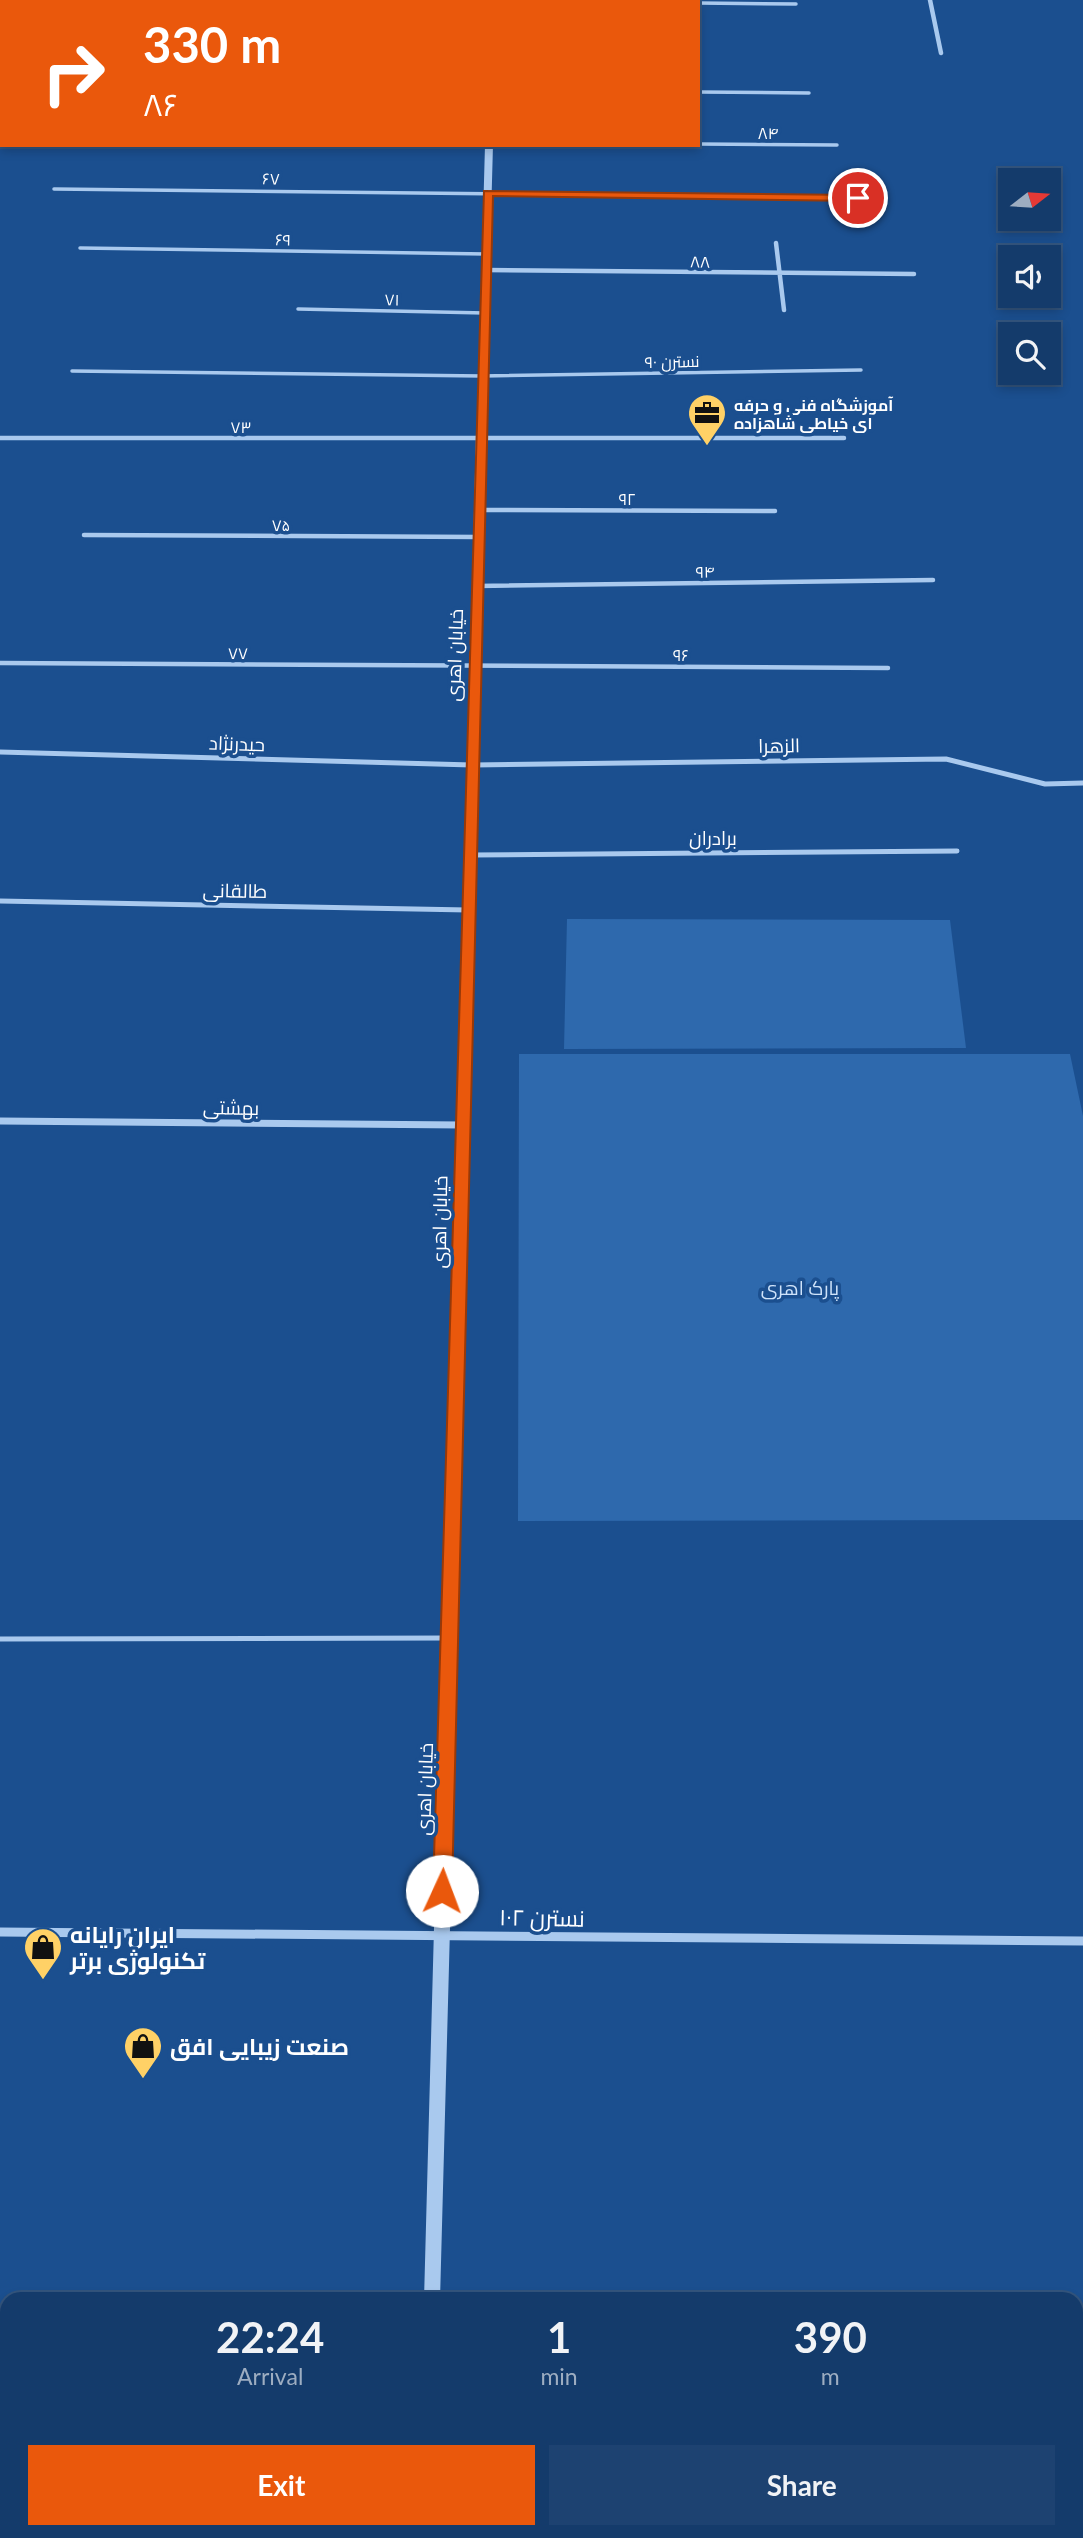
<!DOCTYPE html>
<meta charset="utf-8">
<style>
:root{--surface:#143b6b;--page:#1d4271;--text:#f1f3f6;--muted:#9dadc1;--line:#33557e;--accent:#ea580c}
body{margin:0;font-family:Lato,Cairo,sans-serif;background:var(--page);color:var(--text);height:100vh;display:flex;flex-direction:column;font-size:26px;white-space:nowrap}
*{box-sizing:border-box;margin:0}
p{font-size:23px;color:var(--muted)}
.icon{flex:none;width:38px;height:38px;fill:none;stroke:currentColor;stroke-width:2;stroke-linecap:round;stroke-linejoin:round}
.map{position:relative;flex:1;overflow:hidden}
.side{position:absolute;left:0px;top:2292px;width:1083px;height:247px;display:flex;flex-direction:column;background:var(--surface);border-radius:21px 21px 0 0;box-shadow:0 4px 10px #0003,0 0 0 2px var(--line)}
.side>*{flex:none}
.top-card{position:absolute;left:0px;top:0px;width:700px;height:147px;box-shadow:0 4px 10px #0003,0 0 0 2px var(--line);background:#ea580c;color:#fff;overflow:hidden}
.needle{width:46px;rotate:73deg}
.controls{position:absolute;left:998px;top:168px;display:grid;gap:14px}
.controls a{display:grid;place-items:center;width:63px;height:63px;border-radius:0px;background:var(--surface);box-shadow:0 4px 10px #0003,0 0 0 2px var(--line);font-size:35px}
.pin{position:absolute;display:grid;place-items:center;width:60px;height:60px;color:#fff;margin:-30px;border:4px solid #fff;border-radius:50%;box-shadow:0 2px 7px #0007}
.me{position:absolute;width:77px;margin:-38px;rotate:2deg;stroke-linejoin:round;filter:drop-shadow(0 0 5px #0008)}
.turn{display:flex;align-items:center;gap:24px;height:147px;padding:0 28px;font-size:32px}
.turn .icon{width:91px;height:91px;stroke-width:2.5}
.turn b{display:block;font-size:49px;line-height:60px}
.eta{display:flex;justify-content:space-evenly;align-items:center;height:119px;text-align:center}
.eta b{font-size:42px;font-weight:700;line-height:49px}
.cta{display:flex;gap:14px;margin-top:auto;padding:14px 28px}
.cta a{flex:1;height:80px;border-radius:0px;background:var(--accent);color:#fff;font-size:28px;font-weight:700;line-height:80px;text-align:center}
.cta a+a{background:var(--page);color:var(--text)}
.map>svg:first-child{display:block}
.green{fill:#2e69ad}
.lines{fill:none;stroke-linecap:round;stroke-linejoin:round}
.service-far3{stroke:#a9c9ee;stroke-width:3.5}
.service-far2{stroke:#a9c9ee;stroke-width:4.5}
.service-far1{stroke:#a9c9ee;stroke-width:5}
.service{stroke:#a9c9ee;stroke-width:7}
.minor-far3{stroke:#a9c9ee;stroke-width:4.5}
.minor-far2{stroke:#a9c9ee;stroke-width:5}
.minor-far1{stroke:#a9c9ee;stroke-width:7}
.minor{stroke:#a9c9ee;stroke-width:9}
.tertiary-far3{stroke:#a9c9ee;stroke-width:8}
.tertiary-far2{stroke:#a9c9ee;stroke-width:10}
.tertiary-far1{stroke:#a9c9ee;stroke-width:12}
.tertiary{stroke:#a9c9ee;stroke-width:16}
.route{fill:#ea580c;stroke:#983908;stroke-width:2}
.labels{text-anchor:middle;dominant-baseline:central;stroke-width:7;stroke-linejoin:round;paint-order:stroke}
.far-street-label{font-size:16px;fill:#fff;stroke:#1b4f8f}
.far-poi-label{font-size:16px;font-weight:bold;fill:#fff;stroke:#1b4f8f;text-anchor:start}
.street-label{font-size:19px;fill:#fff;stroke:#1b4f8f}
.park-label{font-size:19px;fill:#cfe3fa;stroke:#1b4f8f}
.near-street-label{font-size:23px;fill:#fff;stroke:#1b4f8f}
.near-poi-label{font-size:23px;font-weight:bold;fill:#fff;stroke:#1b4f8f;text-anchor:start}
</style>
<div class="map">
<svg width="1083" height="2538" viewBox="0 0 1083 2538">
<rect width="100%" height="100%" fill="#1b4f8f"/>
<!-- green -->
<path class="green" d="M567 919 950 920 966 1048 564 1049Z
M519 1054H1070L1083 1116V1520L518 1521Z"/>
<g class="lines">
<!-- service-far3 -->
<path class="service-far3" d="M313 0 490 2
M698 3 796 4
M698 92 809 93
M698 144 837 145
M54 189 858 198
M80 248 486 254
M298 309 485 313
M72 371 482 376 861 370"/>
<!-- service-far2 -->
<path class="service-far2" d="M0 438H844
M479 510 775 511
M84 535 478 537
M477 586 933 580
M0 663 888 668"/>
<!-- service-far1 -->
<path class="service-far1" d="M0 1639 450 1638"/>
<!-- service -->
<path class="service" d="M0 2320 7 2321"/>
<!-- minor-far3 -->
<path class="minor-far3" d="M930 0 941 53
M776 243 784 310
M486 270 914 274"/>
<!-- minor-far2 -->
<path class="minor-far2" d="M0 752 472 765 946 759 1045 784 1083 783
M470 855 957 851
M0 901 468 910"/>
<!-- minor-far1 -->
<path class="minor-far1" d="M0 1121 462 1125"/>
<!-- minor -->
<path class="minor" d="M0 1932 1083 1941"/>
<!-- tertiary-far3 -->
<path class="tertiary-far3" d="M481 434 489 145"/>
<!-- tertiary-far2 -->
<path class="tertiary-far2" d="M467 981 481 433"/>
<!-- tertiary-far1 -->
<path class="tertiary-far1" d="M449 1670 467 979"/>
<!-- tertiary -->
<path class="tertiary" d="M432 2300 449 1668
M425 2538 426 2532"/>
</g>
<!-- route -->
<path class="route" d="M484 191 858 195 863 198 858 201 493 196 452 1891 449 1897H435L433 1891Z"/>
<!-- icons -->
<defs>
<symbol id="office-pin" viewBox="-11 -11 22 30"><path d="M0 17L-7.5 6A9.5 9.5 0 1 1 7.5 6Z" fill="#ffd166" stroke="#1b4f8f"/><path d="M-6-3h4V-5.5h4V-3h4V5H-6ZM-1-4.5V-3h2v-1.5ZM-6 0V1H6V0Z" fill="#111"/></symbol>
<symbol id="shop-pin" viewBox="-11 -11 22 30"><path d="M0 17L-7.5 6A9.5 9.5 0 1 1 7.5 6Z" fill="#ffd166" stroke="#1b4f8f"/><path d="M-5-2.5h2.3a2.7 3.5 0 0 1 5.4 0H5L5.5 6h-11ZM-1.5-2.5h3a1.5 2.3 0 0 0-3 0Z" fill="#111"/></symbol>
</defs>
<g fill-rule="evenodd">
<use href="#office-pin" x="685" y="391" width="44" height="60"/>
<use href="#shop-pin" x="21" y="1925" width="44" height="60"/>
<use href="#shop-pin" x="121" y="2024" width="44" height="60"/>
</g>
<g class="labels">
<!-- far-street labels -->
<g class="far-street-label">
<text x="768" y="132">۸۴</text>
<text transform="translate(271 178) rotate(1)">۶۷</text>
<text transform="translate(283 239) rotate(1)">۶۹</text>
<text transform="translate(700 261) rotate(1)">۸۸</text>
<text transform="translate(392 299) rotate(1)">۷۱</text>
<text transform="translate(672 361) rotate(-1)">نسترن ۹۰</text>
<text x="241" y="426">۷۳</text>
<text x="627" y="498">۹۲</text>
<text x="281" y="524">۷۵</text>
<text transform="translate(705 571) rotate(-1)">۹۴</text>
<text x="238" y="652">۷۷</text>
<text x="681" y="654">۹۶</text>
</g>
<!-- far-poi labels -->
<g class="far-poi-label">
<text x="734" y="404">آموزشگاه فنی و حرفه<tspan x="734" dy="18">ای خیاطی شاهزاده</tspan></text>
</g>
<!-- street labels -->
<g class="street-label">
<text transform="translate(454 655) rotate(-88)">خیابان اهری</text>
<text transform="translate(237 743) rotate(2)">حیدرنژاد</text>
<text transform="translate(779 745) rotate(-1)">الزهرا</text>
<text x="713" y="837">برادران</text>
<text transform="translate(235 890) rotate(1)">طالقانی</text>
<text transform="translate(231 1107) rotate(1)">بهشتی</text>
<text transform="translate(439 1222) rotate(-89)">خیابان اهری</text>
<text transform="translate(424 1789) rotate(-88)">خیابان اهری</text>
</g>
<!-- park labels -->
<g class="park-label">
<text x="800" y="1287">پارک اهری</text>
</g>
<!-- near-street labels -->
<g class="near-street-label">
<text transform="translate(542 1917) rotate(1)">نسترن ۱۰۲</text>
</g>
<!-- near-poi labels -->
<g class="near-poi-label">
<text x="70" y="1934">ایران رایانه<tspan x="70" dy="26">تکنولوژی برتر</tspan></text>
<text x="170" y="2046">صنعت زیبایی افق</text>
</g>
</g>
</svg>
<div class="controls">
<a><svg class="needle" viewBox="-14 -14 28 28"><path d="M0-13l5 13h-10z" fill="#e53935"/><path d="M0 13l5-13h-10z" fill="#9dadc1"/></svg></a>
<a><svg class="icon" aria-label="sound" viewBox="0 0 24 24"><path d="M4 9h4l5-4v14l-5-4H4zM17 9q2 3 0 6"/></svg></a>
<a><svg class="icon" aria-label="search" viewBox="0 0 24 24"><circle cx="10" cy="10" r="6"/><path d="M15 15l6 6"/></svg></a>
</div>
<div class="pin" style="left:858px;top:198px;background:#d93025"><svg class="icon" aria-label="arrive" viewBox="0 0 24 24"><path d="M6 21V4h12l-3 4 3 4H6"/></svg></div>
<svg class="me" style="left:442px;top:1891px" viewBox="-20 -20 40 40"><circle r="19" fill="#fff"/><path d="M0-13L10 11 0 6-10 11z" fill="#ea580c"/></svg>
<div class="top-card">
<div class="turn"><svg class="icon" aria-label="right" viewBox="0 0 24 24"><path d="M7 20v-9h11M14 6l5 5-5 5"/></svg><div><b>330 m</b>۸۶</div></div>
</div>
<section class="side">
<div class="eta">
<div><b>22:24</b><p>Arrival</p></div>
<div><b>1</b><p>min</p></div>
<div><b>390</b><p>m</p></div>
</div>
<div class="cta"><a>Exit</a><a>Share</a></div>
</section>
</div>
